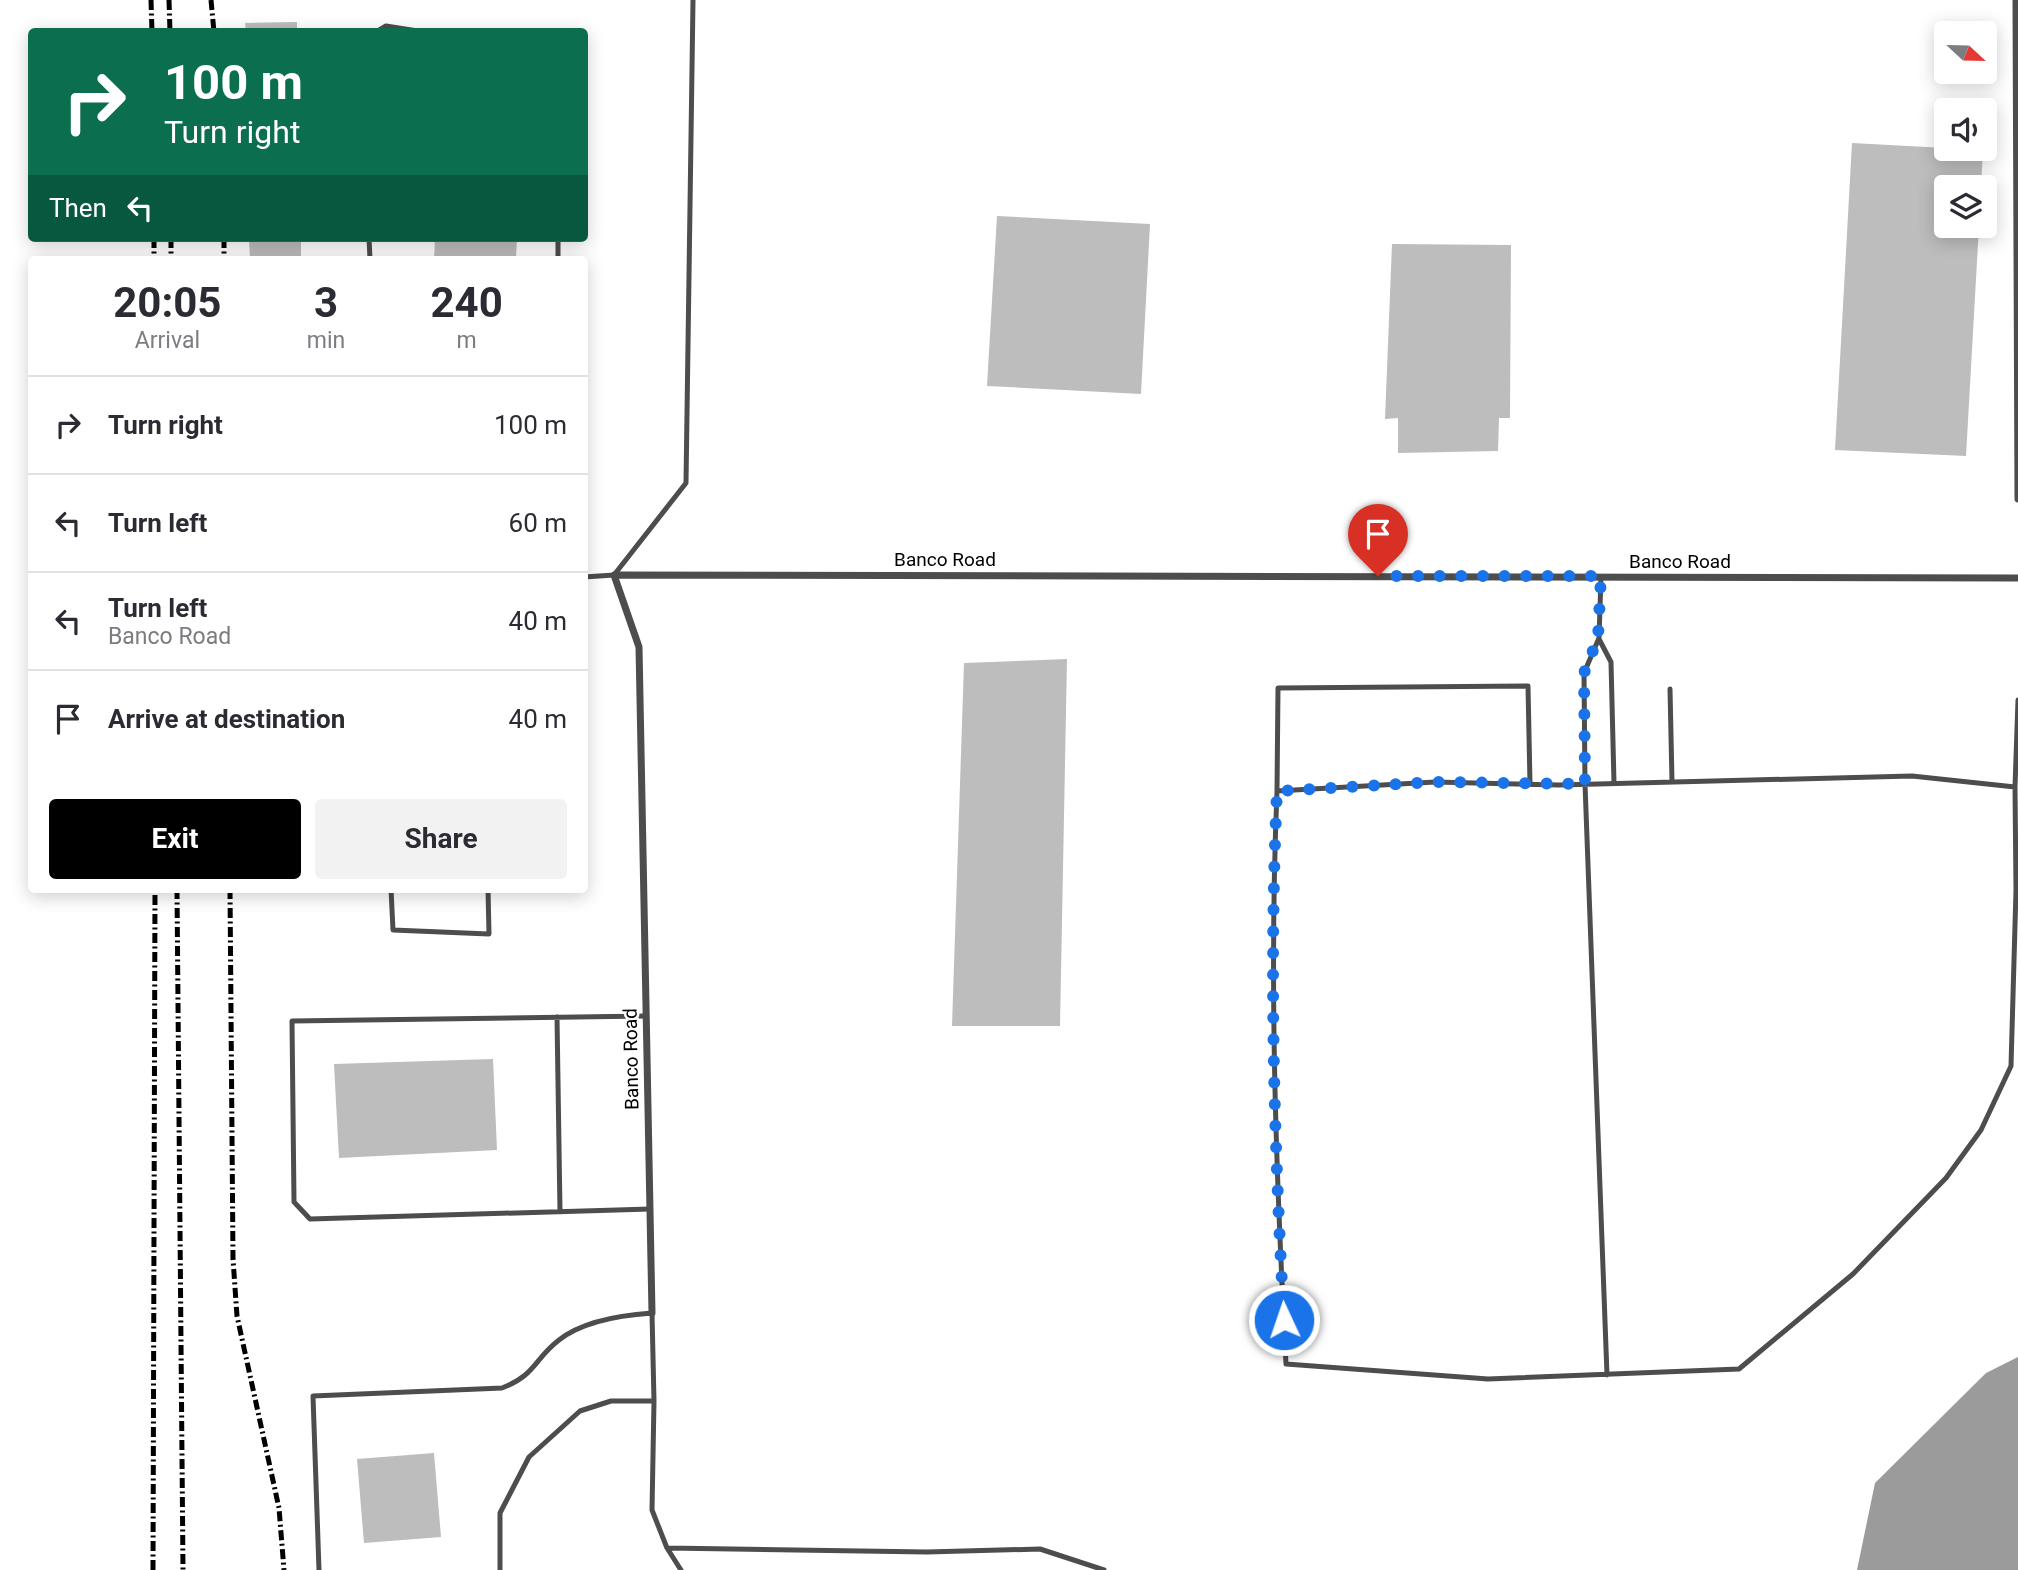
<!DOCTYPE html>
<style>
:root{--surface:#fff;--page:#f2f2f3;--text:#2b2b33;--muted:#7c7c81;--line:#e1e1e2;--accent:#000}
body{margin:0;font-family:Roboto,sans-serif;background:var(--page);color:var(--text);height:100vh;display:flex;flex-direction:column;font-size:26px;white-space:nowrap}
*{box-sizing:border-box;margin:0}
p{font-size:23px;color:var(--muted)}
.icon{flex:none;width:38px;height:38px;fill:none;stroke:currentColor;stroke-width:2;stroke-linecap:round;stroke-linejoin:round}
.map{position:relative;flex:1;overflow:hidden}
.sheet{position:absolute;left:28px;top:256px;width:560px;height:637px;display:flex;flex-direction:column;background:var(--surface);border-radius:7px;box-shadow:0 4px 18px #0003}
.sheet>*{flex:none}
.banner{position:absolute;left:28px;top:28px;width:560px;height:214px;border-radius:7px;box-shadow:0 4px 18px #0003;background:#0b6e4f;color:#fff;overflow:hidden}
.needle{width:46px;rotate:112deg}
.fabs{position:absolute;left:1934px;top:21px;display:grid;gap:14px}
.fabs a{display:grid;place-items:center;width:63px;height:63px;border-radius:7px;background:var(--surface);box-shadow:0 4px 18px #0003;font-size:35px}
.pin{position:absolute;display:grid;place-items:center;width:60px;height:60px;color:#fff;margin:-72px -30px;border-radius:50% 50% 50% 0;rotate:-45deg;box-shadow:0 0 7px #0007}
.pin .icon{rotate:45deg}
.me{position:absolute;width:77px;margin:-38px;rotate:357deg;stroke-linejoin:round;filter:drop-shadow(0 0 5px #0008)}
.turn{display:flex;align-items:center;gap:24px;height:147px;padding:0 21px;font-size:32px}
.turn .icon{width:91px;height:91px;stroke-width:2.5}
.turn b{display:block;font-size:49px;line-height:60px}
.then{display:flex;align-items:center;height:66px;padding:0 21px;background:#0003;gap:14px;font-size:26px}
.eta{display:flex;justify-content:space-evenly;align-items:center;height:119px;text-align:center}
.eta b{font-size:42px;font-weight:700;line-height:49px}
.cta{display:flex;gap:14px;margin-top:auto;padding:14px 21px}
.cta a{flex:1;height:80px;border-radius:7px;background:var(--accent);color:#fff;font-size:28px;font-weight:700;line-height:80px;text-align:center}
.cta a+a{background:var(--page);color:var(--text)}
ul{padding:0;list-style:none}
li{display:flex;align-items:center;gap:21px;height:98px;padding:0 21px;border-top:2px solid var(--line)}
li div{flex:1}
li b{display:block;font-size:26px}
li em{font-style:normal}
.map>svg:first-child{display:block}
.water{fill:#9b9b9b}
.building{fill:#bdbdbd}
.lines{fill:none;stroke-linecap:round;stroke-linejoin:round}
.lane{stroke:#4d4d4d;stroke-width:5}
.street{stroke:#4d4d4d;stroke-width:7}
.rail{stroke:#000;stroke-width:5;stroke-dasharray:10 3.5 2 3.5;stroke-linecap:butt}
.route{stroke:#1a73e8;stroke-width:12;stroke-dasharray:0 21.6}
.labels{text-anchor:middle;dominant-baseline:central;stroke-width:5;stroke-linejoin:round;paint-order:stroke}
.street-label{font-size:19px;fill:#000;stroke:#fff}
</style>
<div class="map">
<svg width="2018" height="1570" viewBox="0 0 2018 1570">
<rect width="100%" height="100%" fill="#fff"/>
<!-- water -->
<path class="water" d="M2018 1357V1570H1857L1875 1483 1986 1373Z"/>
<!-- building -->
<path class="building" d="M297 22V32H246L245 23Z
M1852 143 1983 150 1981 187H1946V226H1979L1966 456 1835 450Z
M997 216 1150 224 1141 394 987 386Z
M249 238H301V259H250Z
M435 238H517L516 259H434Z
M1392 244 1511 245 1510 418H1499L1498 451 1398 453V418L1385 419Z
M1067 659 1060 1026H952L964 663Z
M493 1059 497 1150 339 1158 334 1064Z
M434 1453 441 1537 364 1543 357 1459Z"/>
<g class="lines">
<!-- lane -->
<path class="lane" d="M376 32 386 26 424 32
M369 238 370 259
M558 259V238
M584 577 614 575 686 483 693 0
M1601 577 1599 638 1584 673 1585 784 1607 1375
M1599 639 1611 662 1614 783
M1670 689 1672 781
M1912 776 2015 787 2016 890 2011 1066 1981 1130 1946 1178 1853 1274 1739 1369 1488 1379 1286 1364C1276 1173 1269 983 1277 791L1435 782 1559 785Z
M2015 787 2018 700
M1277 791 1278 688 1528 686 1530 784
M391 889 393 930 489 934 488 889
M646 1016 292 1021 294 1202 310 1219 650 1209
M557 1017 560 1212
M654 1401 652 1510 667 1548 681 1570
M667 1548 927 1552 1040 1549 1104 1570
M319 1570 313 1396 502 1388C536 1375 534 1359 559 1340 583 1321 623 1315 652 1313L654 1401H611L580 1411 529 1457 500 1513V1570"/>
<!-- street -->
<path class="street" d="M2016 0 2018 499
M652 1313 639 647 614 575 2018 578"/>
<!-- rail -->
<path class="rail" d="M151 0 152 32
M169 0 170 32
M211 0 214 32
M154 238V259
M171 238V259
M224 238V259
M177 889 183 1570
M230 889 233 1259 237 1316 279 1508 284 1570
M153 1570 155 889"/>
</g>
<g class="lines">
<!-- route -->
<path class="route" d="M1284 1320C1274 1143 1269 968 1277 791L1435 782 1585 784 1584 673 1598 638 1601 576H1378"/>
</g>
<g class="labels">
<!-- street labels -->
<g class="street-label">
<text x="945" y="559">Banco Road</text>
<text x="1680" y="561">Banco Road</text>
<text transform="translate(631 1059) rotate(-91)">Banco Road</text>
</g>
</g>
</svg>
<div class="fabs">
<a><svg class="needle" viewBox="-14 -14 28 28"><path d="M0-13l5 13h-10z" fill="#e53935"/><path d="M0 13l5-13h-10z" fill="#7c7c81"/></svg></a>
<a><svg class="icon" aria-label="sound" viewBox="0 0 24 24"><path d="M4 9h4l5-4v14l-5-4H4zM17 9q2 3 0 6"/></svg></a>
<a><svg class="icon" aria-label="layers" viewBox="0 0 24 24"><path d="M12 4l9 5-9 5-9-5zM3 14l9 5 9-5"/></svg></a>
</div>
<div class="pin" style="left:1378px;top:576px;background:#d93025"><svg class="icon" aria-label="arrive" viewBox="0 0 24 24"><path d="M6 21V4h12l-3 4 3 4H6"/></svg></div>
<svg class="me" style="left:1284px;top:1320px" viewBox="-20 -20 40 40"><circle r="17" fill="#1a73e8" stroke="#fff" stroke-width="3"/><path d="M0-11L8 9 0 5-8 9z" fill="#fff"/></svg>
<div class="banner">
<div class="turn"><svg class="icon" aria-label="right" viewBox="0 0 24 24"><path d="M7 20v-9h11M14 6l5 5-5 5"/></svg><div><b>100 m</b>Turn right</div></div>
<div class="then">Then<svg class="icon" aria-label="left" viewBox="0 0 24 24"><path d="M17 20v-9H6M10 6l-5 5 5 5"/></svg></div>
</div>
<section class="sheet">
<div class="eta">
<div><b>20:05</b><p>Arrival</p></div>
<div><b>3</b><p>min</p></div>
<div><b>240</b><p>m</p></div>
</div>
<ul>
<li><svg class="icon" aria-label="right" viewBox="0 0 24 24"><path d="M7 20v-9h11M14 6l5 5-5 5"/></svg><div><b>Turn right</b></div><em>100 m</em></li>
<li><svg class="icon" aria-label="left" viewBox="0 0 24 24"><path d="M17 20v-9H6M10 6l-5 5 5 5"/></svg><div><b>Turn left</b></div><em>60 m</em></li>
<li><svg class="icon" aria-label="left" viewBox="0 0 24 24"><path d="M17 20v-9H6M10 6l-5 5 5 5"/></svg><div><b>Turn left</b><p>Banco Road</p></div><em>40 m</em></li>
<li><svg class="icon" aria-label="arrive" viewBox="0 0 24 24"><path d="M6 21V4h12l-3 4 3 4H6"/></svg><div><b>Arrive at destination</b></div><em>40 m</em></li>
</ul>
<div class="cta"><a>Exit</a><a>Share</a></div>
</section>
</div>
